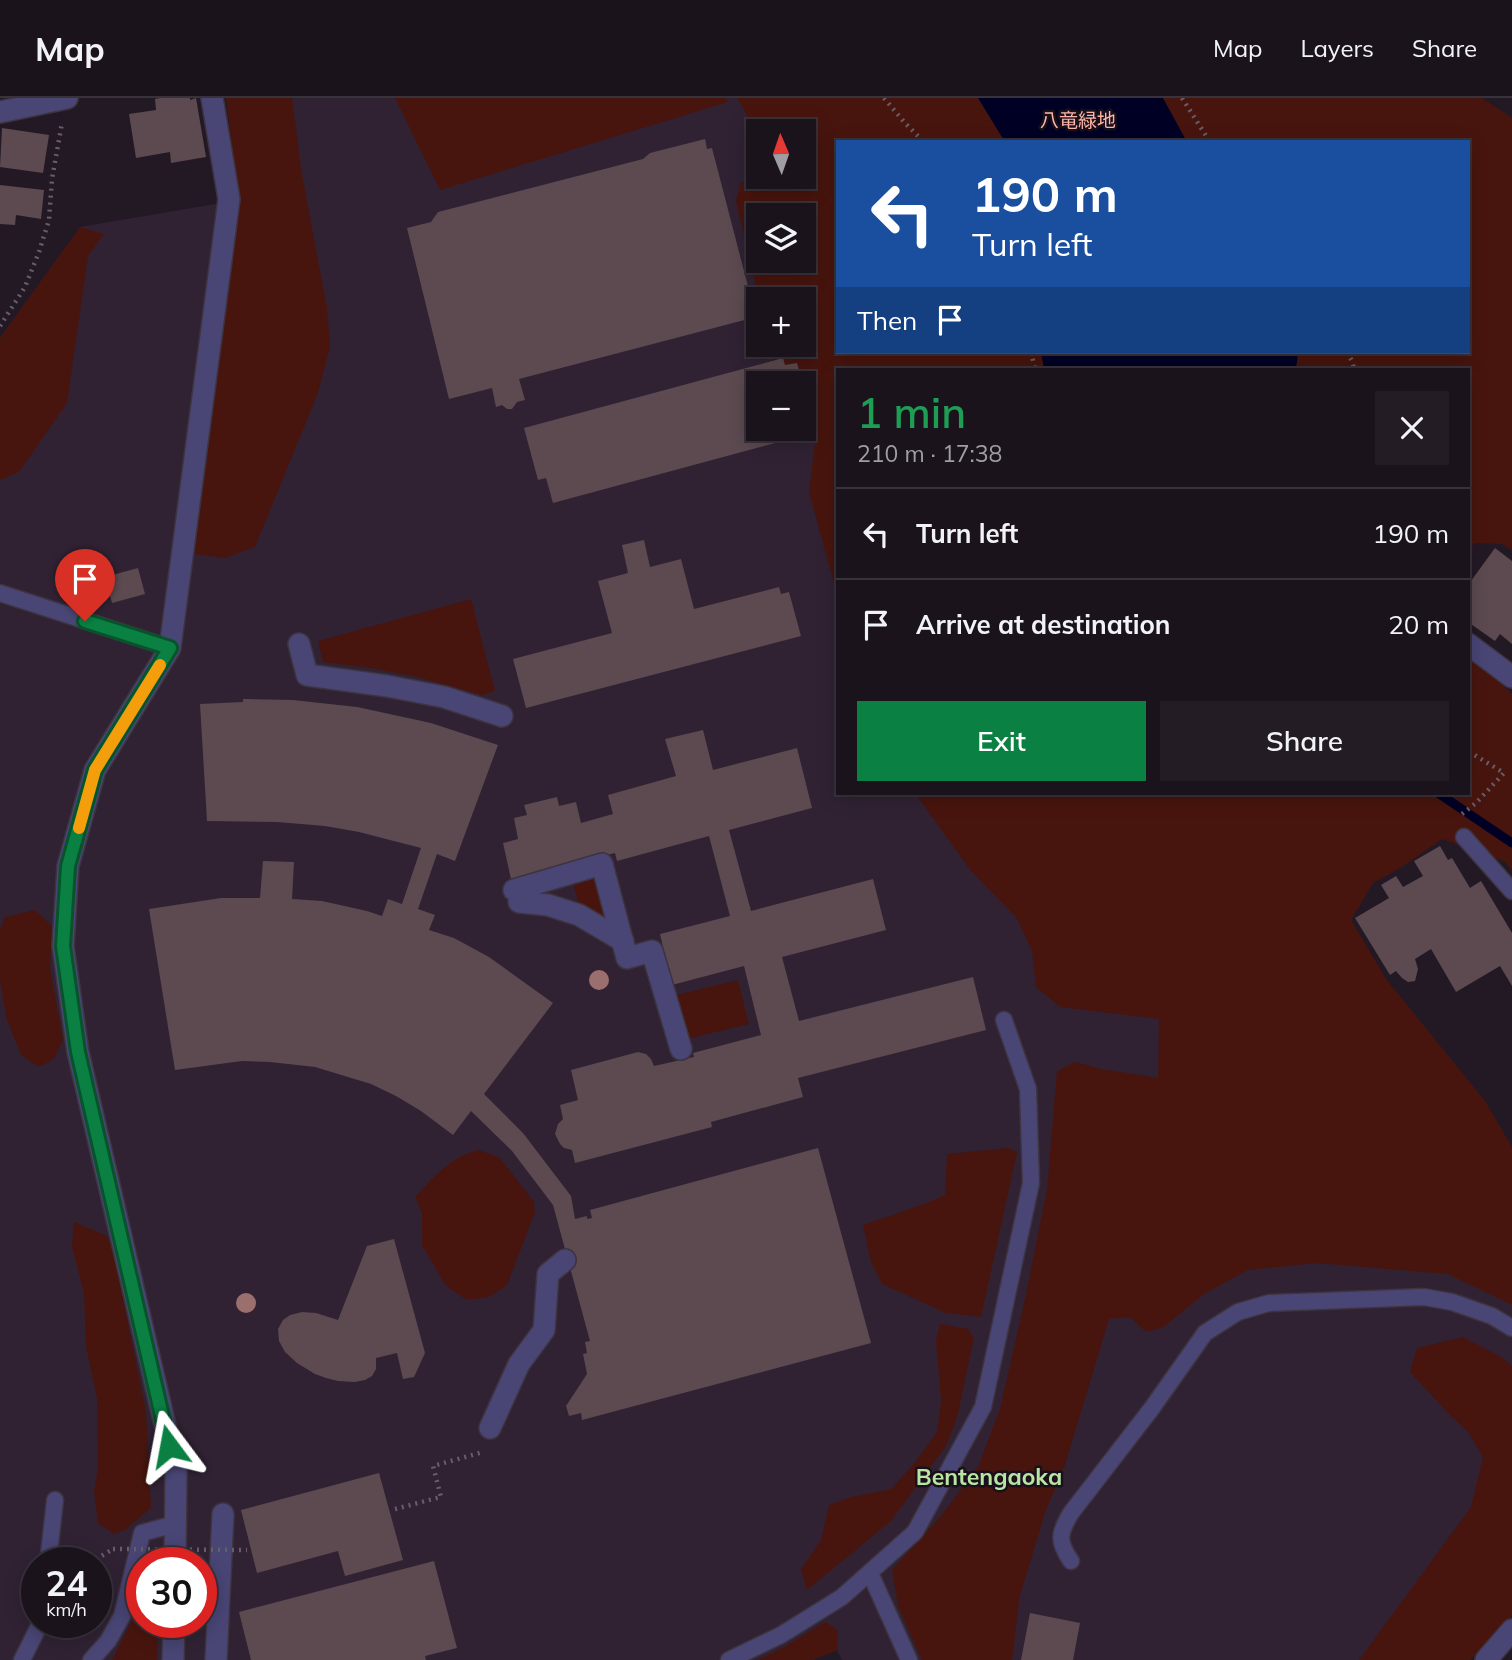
<!DOCTYPE html>
<meta charset="utf-8">
<style>
:root{--surface:#1a131c;--page:#231c25;--text:#f1f3f6;--muted:#9f9ea3;--line:#38323b;--accent:#0b8043}
body{margin:0;font-family:Mulish,"Noto Sans JP",sans-serif;background:var(--page);color:var(--text);height:100vh;display:flex;flex-direction:column;font-size:26px;white-space:nowrap}
*{box-sizing:border-box;margin:0}
p{font-size:23px;color:var(--muted)}
.icon{flex:none;width:38px;height:38px;fill:none;stroke:currentColor;stroke-width:2;stroke-linecap:round;stroke-linejoin:round}
.map{position:relative;flex:1;overflow:hidden}
.details{position:absolute;left:836px;top:270px;width:634px;height:427px;display:flex;flex-direction:column;background:var(--surface);border-radius:0px;box-shadow:0 4px 18px #0003,0 0 0 2px var(--line)}
.details>*{flex:none}
.hud{position:absolute;left:836px;top:42px;width:634px;height:214px;border-radius:0px;box-shadow:0 4px 18px #0003,0 0 0 2px var(--line);background:#1a4fa0;color:#fff;overflow:hidden}
.needle{width:46px;rotate:358deg}
.controls{position:absolute;left:746px;top:21px;display:grid;gap:14px}
.controls a{display:grid;place-items:center;width:70px;height:70px;border-radius:0px;background:var(--surface);box-shadow:0 4px 18px #0003,0 0 0 2px var(--line);font-size:35px}
.speed{position:absolute;left:21px;top:1449px;display:flex;gap:14px;font-size:35px;font-weight:700;text-align:center}
.speed>*{display:grid;place-content:center;width:91px;height:91px;border-radius:50%;background:var(--surface);box-shadow:0 4px 18px #0003,0 0 0 2px var(--line);line-height:1}
.speed small{font-size:18px;font-weight:400}
.speed .limit{border:10px solid #d22;background:#fff;color:#111}
.pin{position:absolute;display:grid;place-items:center;width:60px;height:60px;color:#fff;margin:-72px -30px;border-radius:50% 50% 50% 0;rotate:-45deg;box-shadow:0 0 7px #0007}
.pin .icon{rotate:45deg}
.me{position:absolute;width:77px;margin:-38px;rotate:347deg;stroke-linejoin:round;filter:drop-shadow(0 0 5px #0008)}
.turn{display:flex;align-items:center;gap:24px;height:147px;padding:0 21px;font-size:32px}
.turn .icon{width:91px;height:91px;stroke-width:2.5}
.turn b{display:block;font-size:49px;line-height:60px}
.then{display:flex;align-items:center;height:66px;padding:0 21px;background:#0003;gap:14px;font-size:26px}
.round{display:grid;place-items:center;flex:none;width:74px;height:74px;border-radius:0px;background:var(--page)}
.overview{display:flex;align-items:center;justify-content:space-between;height:119px;padding:0 21px}
h1{font-size:42px;font-weight:600;line-height:52px;color:#1e9e55}
.primary-button{display:flex;gap:14px;margin-top:auto;padding:14px 21px}
.primary-button a{flex:1;height:80px;border-radius:0px;background:var(--accent);color:#fff;font-size:28px;font-weight:600;line-height:80px;text-align:center}
.primary-button a+a{background:var(--page);color:var(--text)}
ul{padding:0;list-style:none}
li{display:flex;align-items:center;gap:21px;height:91px;padding:0 21px;border-top:2px solid var(--line)}
li div{flex:1}
li b{display:block;font-size:26px}
li em{font-style:normal}
header{display:flex;align-items:center;gap:42px;box-sizing:border-box;height:98px;padding:0 35px;background:var(--surface);border-bottom:2px solid var(--line)}
header strong{font-size:33px}
nav{display:flex;gap:38px;margin-inline-start:auto;font-size:24px}
.map>svg:first-child{display:block}
.built{fill:#302233;fill-rule:evenodd}
.green{fill:#48150e;fill-rule:evenodd}
.water{fill:#000025}
.lines{fill:none;stroke-linecap:round;stroke-linejoin:round}
.stream{stroke:#000025;stroke-width:9}
.building{fill:#5c4a50}
.lane-casing{stroke:#3d343f;stroke-width:19}
.street-casing{stroke:#3d343f;stroke-width:24}
.path{stroke:#675e68;stroke-width:4.5;stroke-dasharray:2 5;stroke-linecap:butt}
.lane{stroke:#494575;stroke-width:16}
.street{stroke:#494575;stroke-width:21}
.path-bridge{stroke:#675e68;stroke-width:4.5;stroke-dasharray:2 5;stroke-linecap:butt}
.tree{fill:#9a6f6d}
.route-casing{stroke:#07532c;stroke-width:18}
.route{stroke:#0b8043;stroke-width:12}
.slow{stroke:#f59e0b;stroke-width:12}
.labels{text-anchor:middle;dominant-baseline:central;stroke-width:5;stroke-linejoin:round;paint-order:stroke}
.park-label{font-size:19px;fill:#fcb6a8;stroke:#19101b}
.quarter-label{font-size:23px;font-weight:bold;fill:#b8e5a2;stroke:#19101b}
</style>
<header>
<strong>Map</strong>
<nav><a>Map</a><a>Layers</a><a>Share</a></nav>
</header>
<div class="map">
<svg width="1512" height="1562" viewBox="0 0 1512 1562">
<rect width="100%" height="100%" fill="#231925"/>
<!-- built -->
<path class="built" d="M226 0H819L838 44V695H1374L1310 789 1512 1132V1517L1470 1562H842L837 1552 813 1562H0V240L80 129 239 102ZM758 33H803V79H758ZM758 117H803V163H758ZM758 201H803V247H758ZM758 285H803V331H758ZM37 1465H96V1524H37ZM142 1465H201V1524H142Z"/>
<!-- green -->
<path class="green" d="M226 0H292L302 77 327 210 330 248 318 295 255 449 225 460 193 456 239 102Z
M395 0H726L728 4 440 92Z
M737 0H1482L1512 20V452L1502 446 1475 445 1468 452V271H838V500L809 394 817 326 803 302V285H788L774 272 769 247H803V201H759L736 103 740 86 758 77V79H803V33H758V36ZM838 44H1468V254H838ZM758 117H803V163H758Z
M80 129 104 136 88 158 67 305 19 374 0 382V240Z
M471 501 495 593 482 597 418 579 365 569 323 564 318 543Z
M1468 561 1498 582 1512 596V772L1504 763 1442 741 1402 769 1373 785 1351 822 1386 881 1485 1003 1512 1049V1207L1448 1176 1317 1165 1248 1172 1204 1196 1164 1229 1146 1234 1130 1219 1109 1221 1065 1367 1046 1412 1020 1497 1012 1562H922L898 1508 892 1472 940 1419 978 1369 1000 1311 1025 1201 1047 1091 1057 973 1075 964 1102 971 1158 980 1159 921 1060 909 1036 889 1032 853 1016 819 971 773 915 695H1468Z
M595 774 611 831 580 813 572 780Z
M35 812 52 828 50 870 63 942 54 961 39 969 21 957 6 919 0 883V831L5 819Z
M738 882 749 926 687 941 676 897Z
M1008 1050 1017 1054 981 1219 946 1215 882 1186 871 1164 863 1127 924 1106 945 1097 947 1056Z
M479 1052 500 1060 534 1104 535 1114 507 1187 489 1199 467 1202 446 1188 422 1147V1114L415 1099C434 1079 451 1058 479 1052Z
M74 1124 107 1138 113 1152 146 1313 151 1410 125 1432 114 1436 98 1425 94 1394 98 1370 97 1300 86 1249 84 1196 72 1148Z
M940 1226 968 1231 974 1240 957 1320 946 1348 891 1423 807 1492 801 1471 821 1442 829 1407 851 1399 891 1391 913 1367 937 1334 941 1302 936 1242Z
M1463 1239 1503 1260 1512 1268V1517L1470 1562H1359L1471 1409 1483 1359 1468 1334 1450 1317 1410 1274 1417 1250Z
M142 1500V1524H158L157 1562H112L140 1507Z
M825 1524 838 1532 837 1552 813 1562H758L786 1548Z"/>
<!-- water -->
<path class="water" d="M978 0H1163L1187 44H1005Z
M1041 254H1298L1296 271H1044Z"/>
<g class="lines">
<!-- stream -->
<path class="stream" d="M1438 695 1512 745"/>
</g>
<!-- building -->
<path class="building" d="M160 0H190V2L196 0 206 59 171 65 170 54 136 60 129 16 156 12 155 1Z
M2 30 49 37 43 75 0 69Z
M705 41 707 51 712 50 756 219 519 281 525 302 517 304 512 311H507L502 307 496 309 492 290 449 301 407 130 431 124 438 114 643 61 650 55Z
M0 87 44 92 41 121 16 117 15 127 0 126Z
M783 260 785 267 797 265 803 285H758V331H803L804 291 816 334 553 405 546 380 538 382 524 330Z
M644 442 650 469 681 461 694 511 779 489 781 496 789 494 801 538 526 610 513 561 612 535 598 483 628 475 622 447Z
M1495 450 1512 463V546L1500 536 1495 543 1468 524V487Z
M138 470 145 496 112 505 105 479Z
M243 601 293 602 357 609 431 625 498 647 455 763 437 756 418 811 435 817 429 832 454 840 489 859 553 905 484 996 523 1035 571 1098 575 1121 587 1118V1121L592 1120 590 1112 818 1050 871 1245 582 1322 581 1315 569 1318 566 1308 587 1276 583 1256 587 1255 585 1244 590 1243 553 1107 512 1053 471 1013 453 1037 421 1013 396 998 371 986 315 969 270 964 242 963 175 972 149 811 221 800H260L263 763 294 764 292 801 322 803 367 813 382 818 388 801 402 806 421 750 359 734 325 728 277 724 207 723 200 606 243 604Z
M703 632 713 672 797 650 812 710 729 732 751 813 873 781 886 832 782 859 799 923 973 879 986 932 798 980 803 999 711 1024 712 1029 575 1065 572 1052 564 1050 560 1046 555 1036 558 1026 563 1021 560 1007 578 1002 571 972 638 954 646 956 651 961 654 968 694 959 693 955 761 937 744 868 672 887 660 836 730 818 709 738 617 763 615 755 511 781 503 745 518 741 514 720 527 717 524 707 557 699 559 708 576 704 581 725 613 716 608 697 676 678 665 641Z
M1440 748 1448 762 1452 760 1470 790 1481 783 1512 835V888L1500 868 1456 894 1431 851 1415 861 1418 871 1415 883 1408 884 1402 880 1396 873 1390 877 1355 820 1389 800 1381 787 1396 778 1403 789 1423 778 1414 763Z
M394 1141 425 1255 414 1279 403 1281 397 1255 376 1260V1271L372 1278 365 1282 355 1284 338 1283 326 1280 315 1276 297 1265 285 1254 279 1243 278 1231 283 1222 290 1217 302 1214 316 1215 338 1222 367 1148Z
M379 1375 403 1462 345 1478 338 1453 257 1475 241 1412Z
M434 1463 457 1550 425 1558 426 1562H251L239 1514Z
M1030 1515 1080 1525 1073 1562H1021Z"/>
<g class="lines">
<defs>
<path id="lane" d="M0 495 170 550
M1464 739 1512 793
M1071 1463C1057 1443 1059 1435 1071 1415L1152 1310 1205 1235 1238 1214 1269 1205 1424 1199 1452 1204 1492 1218 1512 1230
M48 1465 55 1402
M870 1475 909 1562
M22 1562 41 1524
M91 1562 108 1543 122 1518 142 1435 175 1426
M729 1562 781 1537 842 1499 915 1434 983 1309 1031 1085 1028 991 1004 922"/>
<path id="street" d="M0 14 67 0
M299 546 307 577 387 588 444 599 502 618
M1468 546 1512 579
M514 792 602 766 627 860 652 853 681 951
M519 804 548 807 579 817 623 843
M490 1330 519 1266 544 1232 548 1176 565 1162
M175 1465 176 1374 78 954 63 848 68 768 95 672 170 550 229 101 212 0
M173 1562 174 1524
M216 1562 223 1416
M1486 1562 1512 1532"/>
</defs>
<!-- lane casing -->
<use href="#lane" class="lane-casing"/>
<!-- street casing -->
<use href="#street" class="street-casing"/>
<!-- path -->
<path class="path" d="M884 0 905 25 924 44
M1182 0 1210 44
M0 228 25 189 39 154 49 122 52 81 62 25
M1031 254 1035 271
M1347 254 1352 263 1354 271
M85 452 92 490 89 501
M1462 716 1476 705 1504 675 1468 653
M395 1411 441 1399 433 1368 483 1354
M90 1465 113 1451"/>
<!-- lane -->
<use href="#lane" class="lane"/>
<!-- street -->
<use href="#street" class="street"/>
<!-- path-bridge -->
<path class="path-bridge" d="M113 1451 247 1452"/>
</g>
<!-- trees -->
<g class="tree">
<circle cx="599" cy="882" r="10"/>
<circle cx="246" cy="1205" r="10"/>
</g>
<g class="lines">
<defs>
<path id="route" d="M85 523 170 550 95 672 68 768 63 848 78 954 169 1348"/>
</defs>
<!-- route casing -->
<use href="#route" class="route-casing"/>
<!-- route -->
<use href="#route" class="route"/>
<!-- slow -->
<path class="slow" d="M79 730 95 672 160 567"/>
</g>
<g class="labels">
<!-- park labels -->
<g class="park-label">
<text x="1078" y="22">八竜緑地</text>
</g>
<!-- quarter labels -->
<g class="quarter-label">
<text x="989" y="1378">Bentengaoka</text>
</g>
</g>
</svg>
<div class="controls">
<a><svg class="needle" viewBox="-14 -14 28 28"><path d="M0-13l5 13h-10z" fill="#e53935"/><path d="M0 13l5-13h-10z" fill="#9f9ea3"/></svg></a>
<a><svg class="icon" aria-label="layers" viewBox="0 0 24 24"><path d="M12 4l9 5-9 5-9-5zM3 14l9 5 9-5"/></svg></a>
<a>+</a>
<a>−</a>
</div>
<div class="speed"><div>24<small>km/h</small></div><div class="limit">30</div></div>
<div class="pin" style="left:85px;top:523px;background:#d93025"><svg class="icon" aria-label="arrive" viewBox="0 0 24 24"><path d="M6 21V4h12l-3 4 3 4H6"/></svg></div>
<svg class="me" style="left:169px;top:1348px" viewBox="-20 -20 40 40"><path d="M0-17L14 15 0 8-14 15z" fill="#0b8043" stroke="#fff" stroke-width="4"/></svg>
<div class="hud">
<div class="turn"><svg class="icon" aria-label="left" viewBox="0 0 24 24"><path d="M17 20v-9H6M10 6l-5 5 5 5"/></svg><div><b>190 m</b>Turn left</div></div>
<div class="then">Then<svg class="icon" aria-label="arrive" viewBox="0 0 24 24"><path d="M6 21V4h12l-3 4 3 4H6"/></svg></div>
</div>
<section class="details">
<div class="overview"><div><h1>1 min</h1><p>210 m · 17:38</p></div><a class="round"><svg class="icon" aria-label="close" viewBox="0 0 24 24"><path d="M6 6l12 12M18 6L6 18"/></svg></a></div>
<ul>
<li><svg class="icon" aria-label="left" viewBox="0 0 24 24"><path d="M17 20v-9H6M10 6l-5 5 5 5"/></svg><div><b>Turn left</b></div><em>190 m</em></li>
<li><svg class="icon" aria-label="arrive" viewBox="0 0 24 24"><path d="M6 21V4h12l-3 4 3 4H6"/></svg><div><b>Arrive at destination</b></div><em>20 m</em></li>
</ul>
<div class="primary-button"><a>Exit</a><a>Share</a></div>
</section>
</div>
